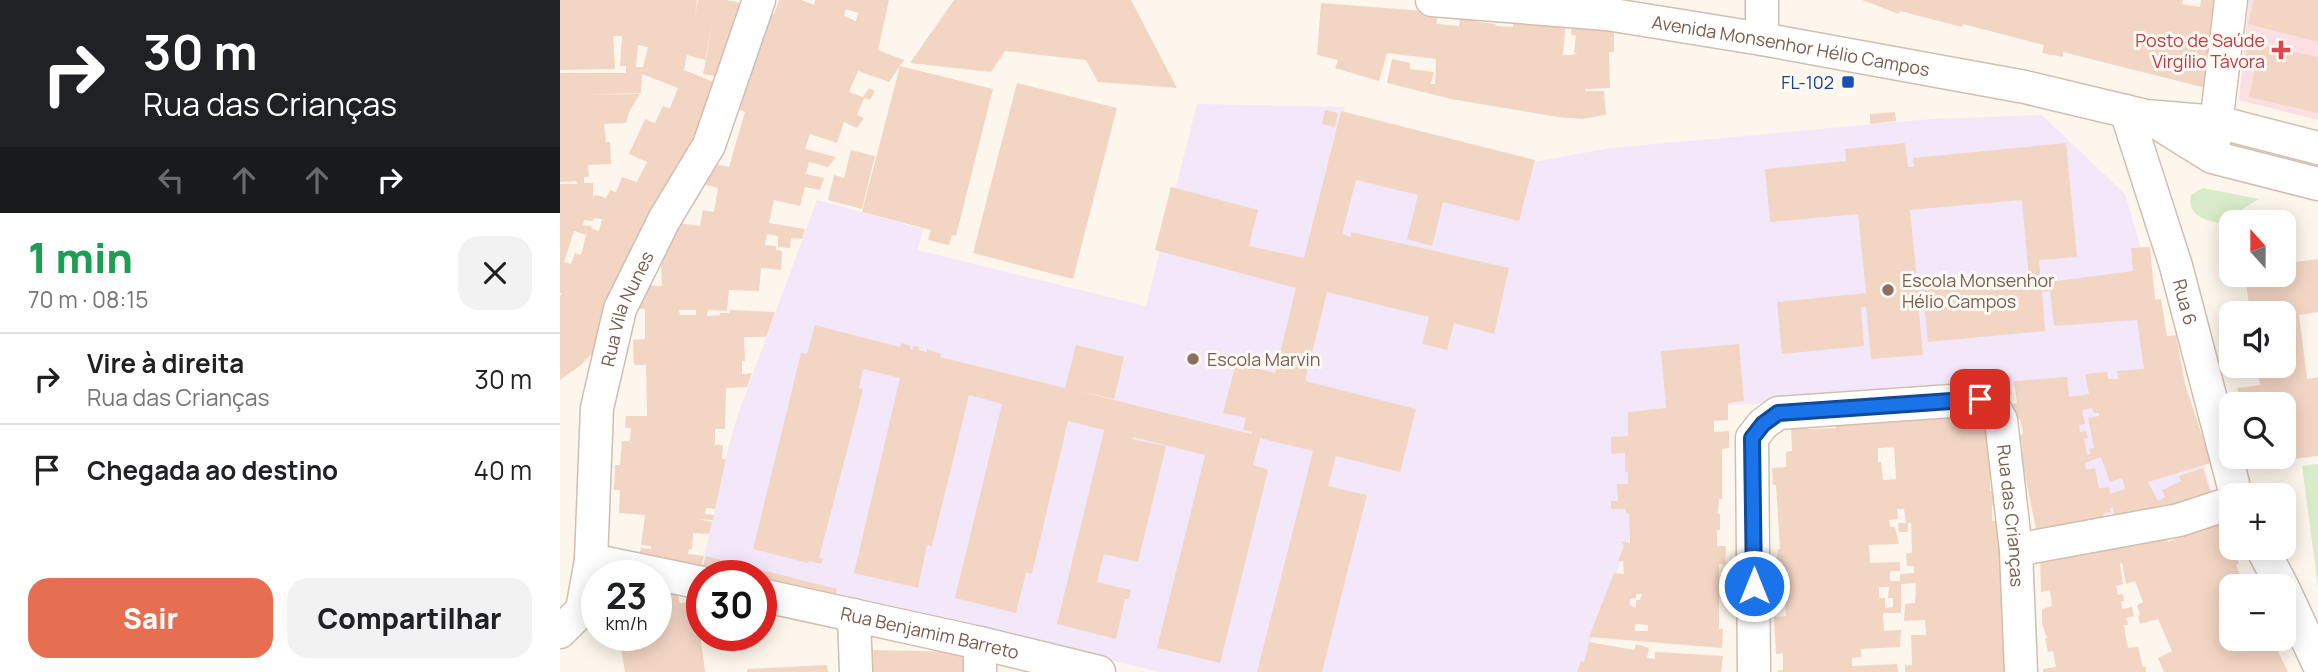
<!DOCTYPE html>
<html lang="pt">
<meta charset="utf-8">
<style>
:root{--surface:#fff;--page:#f2f2f2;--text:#202124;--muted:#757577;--line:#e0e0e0;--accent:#e76f51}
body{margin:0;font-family:Manrope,sans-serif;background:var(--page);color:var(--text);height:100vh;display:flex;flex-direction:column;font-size:26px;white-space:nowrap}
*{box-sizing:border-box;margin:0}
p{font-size:23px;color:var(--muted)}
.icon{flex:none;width:38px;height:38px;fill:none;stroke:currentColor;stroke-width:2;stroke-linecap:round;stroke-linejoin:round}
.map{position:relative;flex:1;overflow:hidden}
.panel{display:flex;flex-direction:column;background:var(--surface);width:560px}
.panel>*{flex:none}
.hud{background:#202124;color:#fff;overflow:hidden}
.needle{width:46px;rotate:339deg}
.controls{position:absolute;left:1659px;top:210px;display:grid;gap:14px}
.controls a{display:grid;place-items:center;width:77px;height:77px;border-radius:14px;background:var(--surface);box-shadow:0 4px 18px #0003;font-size:35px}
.speed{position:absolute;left:21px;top:560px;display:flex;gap:14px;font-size:35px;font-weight:700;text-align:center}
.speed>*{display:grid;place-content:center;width:91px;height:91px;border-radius:50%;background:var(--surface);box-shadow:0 4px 18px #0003;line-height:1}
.speed small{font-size:18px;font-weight:400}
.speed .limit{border:10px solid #d22;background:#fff;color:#111}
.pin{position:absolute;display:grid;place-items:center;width:60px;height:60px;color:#fff;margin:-30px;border-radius:14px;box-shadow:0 4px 10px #0006}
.me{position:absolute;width:77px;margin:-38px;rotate:0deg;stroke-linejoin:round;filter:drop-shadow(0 0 5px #0008)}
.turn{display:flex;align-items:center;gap:24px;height:147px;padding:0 28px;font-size:32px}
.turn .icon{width:91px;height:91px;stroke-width:2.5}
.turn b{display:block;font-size:49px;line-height:60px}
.lanes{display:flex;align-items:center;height:66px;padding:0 28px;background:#0003;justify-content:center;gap:35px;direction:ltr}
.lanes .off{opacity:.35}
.round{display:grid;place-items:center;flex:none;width:74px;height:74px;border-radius:21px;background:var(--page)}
.head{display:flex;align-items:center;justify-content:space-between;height:119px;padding:0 28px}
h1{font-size:42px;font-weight:800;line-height:52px;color:#1e9e55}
.button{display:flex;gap:14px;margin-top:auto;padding:14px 28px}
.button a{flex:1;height:80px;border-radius:21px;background:var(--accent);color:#fff;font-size:28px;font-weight:800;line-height:80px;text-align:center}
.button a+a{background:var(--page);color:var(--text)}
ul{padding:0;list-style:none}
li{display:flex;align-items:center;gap:21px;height:91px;padding:0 28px;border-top:2px solid var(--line)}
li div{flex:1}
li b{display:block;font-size:26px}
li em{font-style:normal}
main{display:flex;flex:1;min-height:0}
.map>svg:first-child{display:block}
.education{fill:#f3e8fa}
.medical{fill:#fbdfe3}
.green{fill:#d8ecc9}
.building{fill:#f3d5c3;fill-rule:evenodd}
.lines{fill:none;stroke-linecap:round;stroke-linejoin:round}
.street-casing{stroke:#d1beb0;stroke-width:35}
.street{stroke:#fff;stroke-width:32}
.route-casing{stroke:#114b97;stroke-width:18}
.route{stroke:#1a73e8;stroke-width:12}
.health-dot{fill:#e0444e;stroke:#fffaf3;stroke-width:2.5}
.transit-dot{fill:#1a4fb4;stroke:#fffaf3;stroke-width:2.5}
.education-dot{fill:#8d6e63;stroke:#fffaf3;stroke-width:2.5}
.labels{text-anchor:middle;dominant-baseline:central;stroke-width:6;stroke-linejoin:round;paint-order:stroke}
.health-label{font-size:18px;fill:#be3a42;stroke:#fffaf3;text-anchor:end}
.street-label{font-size:18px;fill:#7a5c4d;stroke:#fffaf3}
.transit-label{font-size:18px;fill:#164399;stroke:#fffaf3;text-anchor:end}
.education-label{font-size:18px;fill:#785e54;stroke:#fffaf3;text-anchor:start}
</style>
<main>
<section class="panel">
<div class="hud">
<div class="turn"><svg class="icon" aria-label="right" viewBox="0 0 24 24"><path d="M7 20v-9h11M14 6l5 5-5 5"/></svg><div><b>30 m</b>Rua das Crianças</div></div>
<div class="lanes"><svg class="icon off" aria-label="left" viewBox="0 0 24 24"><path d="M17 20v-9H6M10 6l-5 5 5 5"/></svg><svg class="icon off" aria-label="ahead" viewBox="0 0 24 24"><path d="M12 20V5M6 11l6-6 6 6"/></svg><svg class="icon off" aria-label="ahead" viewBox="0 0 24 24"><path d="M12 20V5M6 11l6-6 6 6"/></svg><svg class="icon" aria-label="right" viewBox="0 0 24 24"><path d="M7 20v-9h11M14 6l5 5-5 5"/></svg></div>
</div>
<div class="head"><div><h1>1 min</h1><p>70 m · 08:15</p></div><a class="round"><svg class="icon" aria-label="close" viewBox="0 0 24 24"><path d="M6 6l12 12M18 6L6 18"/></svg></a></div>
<ul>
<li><svg class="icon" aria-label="right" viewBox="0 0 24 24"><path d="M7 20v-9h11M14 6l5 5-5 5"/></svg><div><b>Vire à direita</b><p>Rua das Crianças</p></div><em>30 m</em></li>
<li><svg class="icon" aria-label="arrive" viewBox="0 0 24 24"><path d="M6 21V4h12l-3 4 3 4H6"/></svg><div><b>Chegada ao destino</b></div><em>40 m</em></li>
</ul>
<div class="button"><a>Sair</a><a>Compartilhar</a></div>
</section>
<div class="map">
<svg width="1758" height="672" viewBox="0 0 1758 672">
<rect width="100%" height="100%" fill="#fdf6ec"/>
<!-- education -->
<path class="education" d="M637 104 785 107 783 115 974 162 1050 148 1372 119 1482 115 1565 194 1653 496 1477 531 1459 386 1068 412 1070 537 1020 672H599L423 629 293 605 201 576H160L141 571 169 445 178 414 257 200 364 229 357 250 586 306Z"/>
<!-- medical -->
<path class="medical" d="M1689 0H1758V120L1679 100Z"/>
<!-- green -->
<path class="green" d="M1643 188 1699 199 1660 223C1643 220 1627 215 1631 195Z
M1758 464V587L1742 466Z"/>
<!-- building -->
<path class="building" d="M0 0H137L135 16 138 0H166L181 3 164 78 41 344 21 365 0 380V296L2 294 0 293V184H17L16 181 0 182V73H66V66H60L62 36H53L55 69 0 70ZM153 21 143 74 155 76 154 82 124 70 127 55 145 60ZM78 45 88 47 83 67H76ZM82 74 118 88 110 108 103 106 95 123 85 119 69 154 87 162 77 182 62 177 56 192 50 190 46 198 36 195 33 197V183H24V177H29L28 165 51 164 50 142H46L44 124 66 123 69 112 80 94 23 95 81 93ZM34 218 42 219 39 231 31 228 32 226 23 225 24 220 33 221ZM14 231 26 235 21 255 15 253 11 264 4 262Z
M219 0H241L254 5 255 0H329L318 50 344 60 329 82 298 71 289 92 303 97 309 88 315 91 310 100 304 98 297 115 304 118 297 128 284 122 277 143 250 134 245 149 276 157 268 167 249 162 246 174 264 178 260 190 245 187 240 206 214 200 209 223 245 229 242 239 231 238 230 248 218 247V236L207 234 205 245 216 246V250L222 251 221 270 201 268 199 291 169 290 167 311 148 310 147 316 160 315V313H169L170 310 215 312 206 337H184L185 361H182V374L192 373 187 387 166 388 165 429H155V445H163L162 459H166L155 509 146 508 145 514 154 515 153 520 139 519 152 522 149 534 133 533 132 549H129L128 554 144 556 140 569 79 555 81 548 91 549V546L81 545 85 515 59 513 60 490H54L55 465H60L62 441H70L71 428H65L66 416H87L86 365H74L73 340 85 339V309H80V285L102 286 101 259 108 235 115 236 118 223 140 226 143 210 154 212 158 188 142 184 148 162 169 167 185 112 177 109 187 85 181 83 206 12 214 14ZM286 9 298 13 296 21 284 16ZM119 310H136V315H120Z
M394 0H571L617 88 538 82 526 60 445 51 431 72 350 63Z
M1302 0H1623L1622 4 1640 7 1641 0H1662L1646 88 1503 52V57L1482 53 1484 45 1403 24 1402 27 1340 11 1339 14Z
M1694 0H1758V42L1688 24Z
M761 3 877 12V24L899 26 901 12 919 14 918 22 936 24 935 26 953 27V18L1006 21 1003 55H1012L1018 53H1014L1016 35H1011L1012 21 1054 24V52H1049L1050 88 1025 89V91H1044L1046 115 1022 119 998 117 891 99 827 83 832 59 850 63V69L874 72 871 84H875L876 59 827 53 819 81 775 68 778 60 757 55Z
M1688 43 1758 57V113L1689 97 1695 70 1683 67Z
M340 66 433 89 396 236 392 235 389 245 368 240 371 230 302 212Z
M457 83 557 108 513 279 413 253Z
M765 110 778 113 775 127 762 124Z
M781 111 975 160 959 221 883 202 872 246 847 239 858 195 796 180 782 234 791 237V232L949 268 934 334 894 323 887 350 862 344 869 317 767 292 745 381 856 409 840 472 776 456 768 486 807 495 762 672H697L753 451 700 438 693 465 708 470 660 663 597 648 645 455 573 437 572 439 606 446 578 562 544 554 537 582 571 590 569 599H565L556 639 497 624 544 430 508 421 472 574 466 573 456 613 395 598 442 404 409 395 372 546 367 545 358 588 294 573 340 378 303 369 299 388 303 389 259 558 263 559 261 564 249 561 248 563 193 549 241 353 247 354 255 325 340 347 342 343 351 346 350 349 353 350 354 346 359 347 358 350 367 352V349L381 354 380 357 505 388 516 345 564 357 554 399 510 389 691 434 692 432 683 430 686 418 663 413 676 363 715 373 736 288 595 250 611 187 698 210 689 246 744 258Z
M1335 112 1336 121 1310 124V114Z
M1345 143 1348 167H1354L1353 158 1506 143 1517 257 1479 260 1481 283 1573 271 1571 248 1590 247 1595 300 1601 299 1607 336 1616 335 1625 384 1651 463 1588 482 1598 501 1605 497 1602 490 1621 481 1619 476 1643 468 1652 498 1555 524 1553 508H1550L1551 512 1543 514 1545 520 1477 534 1460 451H1463L1460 435 1463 434 1460 419 1456 420 1453 404 1457 403 1454 381 1507 377 1509 397 1529 394 1525 374 1547 372 1548 379H1558L1557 371 1584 369 1577 320 1494 326 1490 291 1482 292 1485 331 1368 342 1364 302H1358L1363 355 1311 359 1306 307H1301L1304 346 1222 354 1217 302 1306 293 1298 214 1210 222 1205 169 1286 161 1285 149ZM1462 200 1469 281 1358 290 1350 210ZM1532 408 1534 413H1539V416L1528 418 1534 448 1529 449 1531 454 1527 455 1524 438H1528L1526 431 1520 432 1519 425 1525 424 1522 410ZM1541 457 1550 482 1562 478 1565 489 1550 494 1549 487 1539 488 1535 468 1526 470 1525 463Z
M291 150 315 156 302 209 268 200 274 175 284 178Z
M1758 259V312L1739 315 1747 379 1758 377V456L1700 463 1698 457H1724V404H1682L1677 388 1700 385 1697 366H1724V313H1690L1685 275H1724V268L1736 266 1735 262Z
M1179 344 1184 401 1168 403V420L1154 421V432L1169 431V448L1162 449V499H1159L1158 514H1160V530H1157V546H1166L1165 564H1159V629H1163L1162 648 1029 637 1054 573 1064 574 1063 561H1058L1064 546 1061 541 1070 543 1069 514 1066 513V509H1051V501H1058L1057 484H1068V472H1065V453L1051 454V437L1068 436V412L1106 408 1101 351ZM1076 594H1082L1080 600H1076V608L1070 605V599L1076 598ZM1075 624 1088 625V631H1075Z
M1425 382 1426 387 1450 385 1452 395 1437 396 1396 392 1395 384Z
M1430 415V491H1438L1439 505H1432V521H1443L1441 583H1445L1449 672H1345V665H1352L1351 635H1366L1365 620 1344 621 1345 604 1355 603 1356 583 1341 584V613H1323L1324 631 1341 630 1340 647 1301 649V657L1292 658V666L1337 664 1338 672H1218V670H1223V653L1216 654 1214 617 1226 616 1225 600 1221 599 1223 563 1216 564 1218 549H1220L1216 485H1213L1212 468 1226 467V452L1232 451 1231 426 1248 425V429L1276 428V424ZM1334 447 1336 479 1323 480 1321 462H1318V448ZM1337 509H1344L1346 523H1351L1352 553H1346L1347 566H1354V573L1340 574V581H1330V571H1340V562L1310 563 1309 545 1339 544 1335 527H1330L1329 520 1338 519ZM1319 587H1329L1328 598H1333V607L1325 608V598H1319Z
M1657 520 1666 546 1671 544V548H1673L1679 564 1676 565 1684 584 1671 586 1670 590 1671 639H1712L1728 672H1604L1598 658 1612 651 1598 619 1580 624 1578 616 1580 615 1577 605 1583 602 1575 581 1566 584 1562 563 1560 564 1563 584 1556 586 1558 595 1563 594 1564 601H1561L1562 609 1572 607 1574 616 1566 618 1568 625H1564L1566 639 1568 648 1578 647 1583 667H1586V672H1483V669L1496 667 1493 651 1488 652 1485 638H1487L1482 624V609L1492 606 1490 590 1481 592 1480 555 1581 538 1582 543 1606 536 1608 542Z
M1338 523H1348V532H1339Z
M146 556 277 589 274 601 201 584V576H169L142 570Z
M96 583 116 588V596H118L120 603 142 600V624L139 625 145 672H65L59 638 52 639 51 635H96Z
M1029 642 1074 650 1076 644 1089 648 1087 658 1095 659V652L1163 656 1161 672H1017L1021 661 1024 662Z
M310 650 403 652 404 672H310Z
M267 665 268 672H187V669Z"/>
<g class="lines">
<defs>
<g id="street">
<path id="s1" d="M872 0 1047 14 1202 39 1465 87 1586 116 1657 122 1758 148"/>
<path d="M1202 0V39"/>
<path id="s2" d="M1566 111 1616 266 1676 495"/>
<path d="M1591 119 1652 157 1758 184"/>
<path d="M1654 141 1671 0"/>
<path d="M1702 548 1722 586"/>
<path d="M1456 550 1619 520 1671 503"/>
<path d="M31 560 142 583"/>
<path d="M1724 590 1758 663"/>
<path id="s3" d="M201 595 420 643 539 672"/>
<path d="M294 615 296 672"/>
<path id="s4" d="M0 632 22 610 31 560 37 408 60 309 104 220 149 145 199 0"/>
<path d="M420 672V643"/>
<path id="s5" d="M1194 672 1192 438 1203 424 1218 413 1420 399 1434 407 1441 420 1456 550 1461 672"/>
</g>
</defs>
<!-- street casing -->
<use href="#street" class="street-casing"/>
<!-- street -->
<use href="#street" class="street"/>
</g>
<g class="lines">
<defs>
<path id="route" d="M1194 586 1192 438 1203 424 1218 413 1420 399"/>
</defs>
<!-- route casing -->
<use href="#route" class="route-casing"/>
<!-- route -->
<use href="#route" class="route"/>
</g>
<!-- markers -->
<path class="health-dot" d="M1717.5 39.5h7v7h7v7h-7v7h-7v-7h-7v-7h7z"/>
<rect class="transit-dot" x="1281" y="75" width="14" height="14" rx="3.5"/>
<g class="education-dot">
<circle cx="1328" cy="290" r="7"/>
<circle cx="633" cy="359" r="7"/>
</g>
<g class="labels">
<!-- health labels -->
<g class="health-label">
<text x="1705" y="40">Posto de Saúde<tspan x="1705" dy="21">Virgílio Távora</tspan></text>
</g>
<!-- street labels -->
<g class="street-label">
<text stroke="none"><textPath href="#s1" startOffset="362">Avenida Monsenhor Hélio Campos</textPath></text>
<text stroke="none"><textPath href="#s2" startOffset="200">Rua 6</textPath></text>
<text stroke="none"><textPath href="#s4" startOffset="338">Rua Vila Nunes</textPath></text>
<text stroke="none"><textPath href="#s5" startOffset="600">Rua das Crianças</textPath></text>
<text stroke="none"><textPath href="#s3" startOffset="173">Rua Benjamim Barreto</textPath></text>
</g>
<!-- transit labels -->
<g class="transit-label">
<text x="1274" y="82">FL-102</text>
</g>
<!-- education labels -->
<g class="education-label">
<text x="1342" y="280">Escola Monsenhor<tspan x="1342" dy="21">Hélio Campos</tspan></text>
<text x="647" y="359">Escola Marvin</text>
</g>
</g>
</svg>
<div class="controls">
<a><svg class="needle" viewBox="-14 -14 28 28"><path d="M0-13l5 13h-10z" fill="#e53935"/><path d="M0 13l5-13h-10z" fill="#757577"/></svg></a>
<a><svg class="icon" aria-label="sound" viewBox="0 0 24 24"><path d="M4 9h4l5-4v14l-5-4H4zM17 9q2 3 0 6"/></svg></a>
<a><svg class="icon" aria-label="search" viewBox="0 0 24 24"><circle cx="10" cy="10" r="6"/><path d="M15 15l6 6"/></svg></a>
<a>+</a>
<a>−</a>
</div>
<div class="speed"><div>23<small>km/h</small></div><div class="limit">30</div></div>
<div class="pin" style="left:1420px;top:399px;background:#d93025"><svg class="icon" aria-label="arrive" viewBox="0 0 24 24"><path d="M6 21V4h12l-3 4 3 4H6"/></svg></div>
<svg class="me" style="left:1194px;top:586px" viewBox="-20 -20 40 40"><circle r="17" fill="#1a73e8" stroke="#fff" stroke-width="3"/><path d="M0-11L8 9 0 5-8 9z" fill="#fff"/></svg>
</div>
</main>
